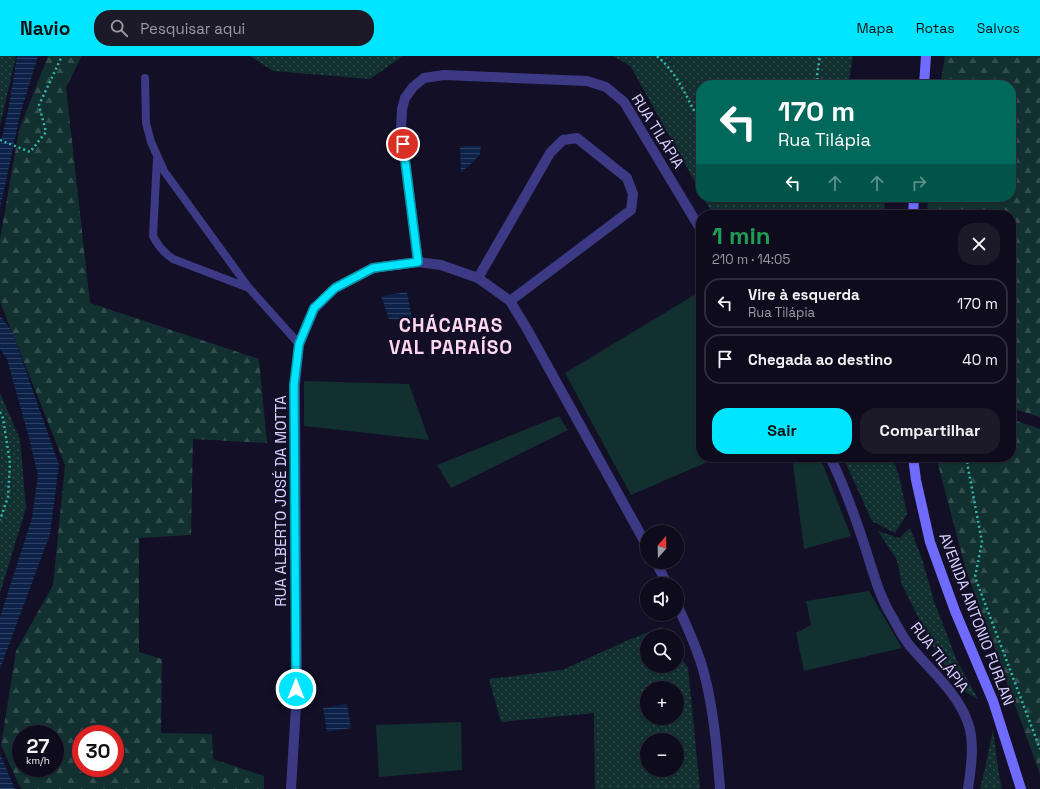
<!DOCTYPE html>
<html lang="pt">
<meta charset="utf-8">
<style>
:root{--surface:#0e0b1c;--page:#1c1929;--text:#f1f3f6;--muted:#9b9ba3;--line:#2e2b3b;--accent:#00e5ff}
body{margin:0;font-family:"Space Grotesk",sans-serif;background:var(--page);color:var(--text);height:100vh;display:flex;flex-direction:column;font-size:15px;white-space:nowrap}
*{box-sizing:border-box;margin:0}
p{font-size:13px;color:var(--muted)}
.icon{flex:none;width:22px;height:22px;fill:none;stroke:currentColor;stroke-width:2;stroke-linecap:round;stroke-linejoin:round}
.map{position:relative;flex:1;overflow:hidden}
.sheet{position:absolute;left:696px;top:154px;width:320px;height:252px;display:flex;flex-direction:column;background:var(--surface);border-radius:16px;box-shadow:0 1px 3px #0004,0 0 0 1px var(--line)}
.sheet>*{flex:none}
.guide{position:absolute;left:696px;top:24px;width:320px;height:122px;border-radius:16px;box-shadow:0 1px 3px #0004,0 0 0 1px var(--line);background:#00695c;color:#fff;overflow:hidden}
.needle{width:26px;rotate:20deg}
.fabs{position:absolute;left:640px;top:469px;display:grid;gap:8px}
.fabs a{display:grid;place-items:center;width:44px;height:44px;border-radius:50%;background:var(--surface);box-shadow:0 1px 3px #0004,0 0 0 1px var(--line);font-size:20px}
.speed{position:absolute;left:12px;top:669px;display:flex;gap:8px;font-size:20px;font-weight:700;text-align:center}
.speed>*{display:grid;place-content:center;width:52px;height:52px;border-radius:50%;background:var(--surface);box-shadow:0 1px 3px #0004,0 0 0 1px var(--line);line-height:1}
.speed small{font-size:10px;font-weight:400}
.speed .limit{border:6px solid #d22;background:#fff;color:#111}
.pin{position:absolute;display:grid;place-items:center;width:34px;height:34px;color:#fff;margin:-17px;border:2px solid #fff;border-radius:50%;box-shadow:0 1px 4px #0007}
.me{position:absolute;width:44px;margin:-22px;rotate:0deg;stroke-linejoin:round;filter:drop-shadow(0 0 3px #0008)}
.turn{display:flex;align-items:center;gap:14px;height:84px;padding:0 16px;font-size:18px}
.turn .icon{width:52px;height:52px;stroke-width:2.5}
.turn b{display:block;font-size:28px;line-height:34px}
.lanes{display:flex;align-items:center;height:38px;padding:0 16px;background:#0003;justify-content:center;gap:20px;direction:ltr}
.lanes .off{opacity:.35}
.round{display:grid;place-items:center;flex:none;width:42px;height:42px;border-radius:16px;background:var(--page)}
.headline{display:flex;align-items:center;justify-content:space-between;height:68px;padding:0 16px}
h1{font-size:24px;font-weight:600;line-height:30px;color:#1e9e55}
.cta{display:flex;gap:8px;margin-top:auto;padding:8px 16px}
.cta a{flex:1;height:46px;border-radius:16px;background:var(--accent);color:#111;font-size:16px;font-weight:600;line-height:46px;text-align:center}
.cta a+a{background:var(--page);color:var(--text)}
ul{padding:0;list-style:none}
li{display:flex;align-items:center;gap:12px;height:50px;margin:0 8px 6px;padding:0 8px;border:2px solid var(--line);border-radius:16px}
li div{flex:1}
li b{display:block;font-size:15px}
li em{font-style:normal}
header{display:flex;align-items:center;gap:24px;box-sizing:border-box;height:56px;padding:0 20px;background:var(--accent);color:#111}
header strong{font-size:19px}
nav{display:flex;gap:22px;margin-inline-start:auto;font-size:14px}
.search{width:280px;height:36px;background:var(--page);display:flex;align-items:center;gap:10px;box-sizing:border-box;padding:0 14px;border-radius:16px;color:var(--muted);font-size:15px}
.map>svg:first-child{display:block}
.grass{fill:#12302f}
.forest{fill:url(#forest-firs);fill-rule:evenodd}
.park{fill:url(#park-dots);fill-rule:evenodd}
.water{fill:url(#water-rules)}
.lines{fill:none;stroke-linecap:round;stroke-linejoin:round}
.path{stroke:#2fb8b0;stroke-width:2.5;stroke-dasharray:2 3;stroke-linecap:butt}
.lane{stroke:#3d3a85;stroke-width:8}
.street{stroke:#3d3a85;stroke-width:10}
.secondary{stroke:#6f6bff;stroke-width:10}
.route-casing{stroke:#0095a6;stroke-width:10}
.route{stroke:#00e5ff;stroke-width:7}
.labels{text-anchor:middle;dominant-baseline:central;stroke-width:4;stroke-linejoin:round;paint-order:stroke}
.street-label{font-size:15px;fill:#d9d4ff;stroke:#130f26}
.district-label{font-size:19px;font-weight:bold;letter-spacing:1px;fill:#ffd6f0;stroke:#130f26}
</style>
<header>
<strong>Navio</strong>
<div class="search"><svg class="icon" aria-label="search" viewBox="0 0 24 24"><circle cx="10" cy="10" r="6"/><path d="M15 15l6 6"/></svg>Pesquisar aqui</div>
<nav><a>Mapa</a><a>Rotas</a><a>Salvos</a></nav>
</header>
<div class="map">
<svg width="1040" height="733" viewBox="0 0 1040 733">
<defs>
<pattern id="forest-firs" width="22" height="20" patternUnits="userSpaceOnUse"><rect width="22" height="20" fill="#12302f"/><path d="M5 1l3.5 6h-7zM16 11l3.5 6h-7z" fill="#344d4e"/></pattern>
<pattern id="park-dots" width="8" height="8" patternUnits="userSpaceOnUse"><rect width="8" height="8" fill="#12302f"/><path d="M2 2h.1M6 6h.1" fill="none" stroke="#344d4e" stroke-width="1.8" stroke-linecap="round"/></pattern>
<pattern id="water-rules" width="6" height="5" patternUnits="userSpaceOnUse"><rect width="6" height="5" fill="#0c2248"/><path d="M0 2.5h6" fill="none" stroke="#2f4163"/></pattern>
</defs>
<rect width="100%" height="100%" fill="#130f26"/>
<!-- grass -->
<path class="grass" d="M701 235V401H719L631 439 565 317Z
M304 325 409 328 429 384 304 370Z
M559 360 568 374 451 432 437 409Z
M792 401H820L851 480 804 493Z
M869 535 902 592 804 615 796 577 811 569 806 545Z
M461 666 462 714 379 721 376 669Z"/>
<!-- forest -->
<path class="forest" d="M48 0H82L66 31 90 247 259 303 267 387 193 383 191 479 139 482V596L162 603 161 677 212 678 213 703 264 720V733H21L1 689 16 595 53 529 65 409 0 246V183L19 74ZM21 678H55V712H21ZM81 678H115V712H81Z
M945 0H1040V361L1011 352V159H927L928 141H1011V29H940Z
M1011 363 1040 373V718L966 514 936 401H1011Z"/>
<!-- park -->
<path class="park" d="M0 0H16L0 70Z
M250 0H403L370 23 273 15Z
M614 0H853L848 29H701V137L631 11Z
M703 141H885L884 159H713Z
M0 337 20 383 26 452 0 537Z
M843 401H893L900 424 907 458 895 477 872 465Z
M910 472 922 503 934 545 957 605 978 643 959 632 931 587 902 529 897 504 878 475 899 482Z
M661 571 667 580H647V610H677V595L688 612 700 733H595L594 657 501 666 489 623 562 614 624 586ZM647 632H677V662H647ZM647 684H677V714H647Z
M993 674 999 719 1002 733H980L985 712Z"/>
<!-- water -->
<path class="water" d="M17 0H38L20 59 0 153V91L9 50Z
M460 90H481L480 99 461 117Z
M407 236 412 263H389L381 240Z
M0 260 12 275 59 409 50 478 0 613V561L32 462 38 419 29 382 7 303 0 293Z
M347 648 351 672 327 676 323 652Z
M0 698 15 733H0Z"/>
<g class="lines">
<!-- path -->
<path class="path" d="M657 0C680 20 686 42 701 67
M818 29 817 19 820 0
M0 84 30 96 46 76 39 49 62 0
M0 356 3 362 10 407 8 441 0 464
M966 401 982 486 975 521 1040 693"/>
<!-- lane -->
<path class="lane" d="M145 22 146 67 151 86 164 115 249 232 299 288
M157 102 153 180C158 190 164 197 173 203L249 232"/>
<!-- street -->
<path class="street" d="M418 206 401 73 402 53 405 42 413 31 424 22 444 19 587 25 606 31 624 46 701 174
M478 222 550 97 563 84 577 82 627 122 633 138 631 154 510 245
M830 401C845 431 856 463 866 494 873 516 879 539 891 559 897 569 902 581 910 590 930 614 958 637 968 667 975 686 971 713 968 733
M656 506 667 528
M677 549C687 570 698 594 704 617 714 655 717 694 720 733
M291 733 297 633 295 329 299 288 314 253 335 232 373 212 418 206 441 209 478 222 510 245 527 273 647 490"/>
<!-- secondary -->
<path class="secondary" d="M924 29 926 0
M913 159 914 141
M913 401 916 424 930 486 955 555 993 645 1021 733"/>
</g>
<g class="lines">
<defs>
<path id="route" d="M296 633 294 329 299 288 314 252 335 232 373 212 418 206 403 88"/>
</defs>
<!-- route casing -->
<use href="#route" class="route-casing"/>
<!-- route -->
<use href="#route" class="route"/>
</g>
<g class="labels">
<!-- street labels -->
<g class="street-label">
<text transform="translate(658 75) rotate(58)">RUA TILÁPIA</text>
<text transform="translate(280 445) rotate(-90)">RUA ALBERTO JOSÉ DA MOTTA</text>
<text transform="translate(977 563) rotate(69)">AVENIDA ANTONIO FURLAN</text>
<text transform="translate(940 601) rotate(52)">RUA TILÁPIA</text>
</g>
<!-- district labels -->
<g class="district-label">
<text x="451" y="269">CHÁCARAS<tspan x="451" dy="22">VAL PARAÍSO</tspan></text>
</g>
</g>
</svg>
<div class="fabs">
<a><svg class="needle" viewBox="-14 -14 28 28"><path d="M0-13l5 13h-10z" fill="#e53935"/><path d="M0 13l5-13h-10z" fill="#9b9ba3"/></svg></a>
<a><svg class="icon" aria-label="sound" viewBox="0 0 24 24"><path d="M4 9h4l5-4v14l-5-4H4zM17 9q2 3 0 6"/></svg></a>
<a><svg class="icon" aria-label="search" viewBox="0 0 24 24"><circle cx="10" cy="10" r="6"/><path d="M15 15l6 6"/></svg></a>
<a>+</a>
<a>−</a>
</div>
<div class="speed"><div>27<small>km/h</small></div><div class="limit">30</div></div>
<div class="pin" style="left:403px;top:88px;background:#d93025"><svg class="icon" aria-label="arrive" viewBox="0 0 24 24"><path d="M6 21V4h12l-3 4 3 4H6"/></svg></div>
<svg class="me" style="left:296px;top:633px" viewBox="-20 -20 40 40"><circle r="17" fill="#00e5ff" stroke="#fff" stroke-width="3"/><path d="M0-11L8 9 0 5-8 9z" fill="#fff"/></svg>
<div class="guide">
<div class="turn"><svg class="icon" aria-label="left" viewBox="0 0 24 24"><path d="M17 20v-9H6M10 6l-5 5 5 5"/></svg><div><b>170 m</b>Rua Tilápia</div></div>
<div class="lanes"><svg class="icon" aria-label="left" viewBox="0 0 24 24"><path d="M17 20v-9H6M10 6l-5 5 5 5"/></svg><svg class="icon off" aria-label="ahead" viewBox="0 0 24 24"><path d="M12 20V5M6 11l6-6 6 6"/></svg><svg class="icon off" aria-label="ahead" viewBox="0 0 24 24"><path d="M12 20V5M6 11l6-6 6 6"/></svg><svg class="icon off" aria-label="right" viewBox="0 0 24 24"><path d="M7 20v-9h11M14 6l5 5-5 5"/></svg></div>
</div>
<section class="sheet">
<div class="headline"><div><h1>1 min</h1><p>210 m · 14:05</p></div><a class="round"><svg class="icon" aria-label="close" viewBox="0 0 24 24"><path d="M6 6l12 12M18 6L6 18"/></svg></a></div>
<ul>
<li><svg class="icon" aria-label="left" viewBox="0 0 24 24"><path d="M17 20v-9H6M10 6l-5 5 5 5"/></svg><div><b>Vire à esquerda</b><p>Rua Tilápia</p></div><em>170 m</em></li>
<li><svg class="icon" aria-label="arrive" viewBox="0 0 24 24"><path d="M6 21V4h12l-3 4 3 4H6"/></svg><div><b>Chegada ao destino</b></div><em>40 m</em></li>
</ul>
<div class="cta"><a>Sair</a><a>Compartilhar</a></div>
</section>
</div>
